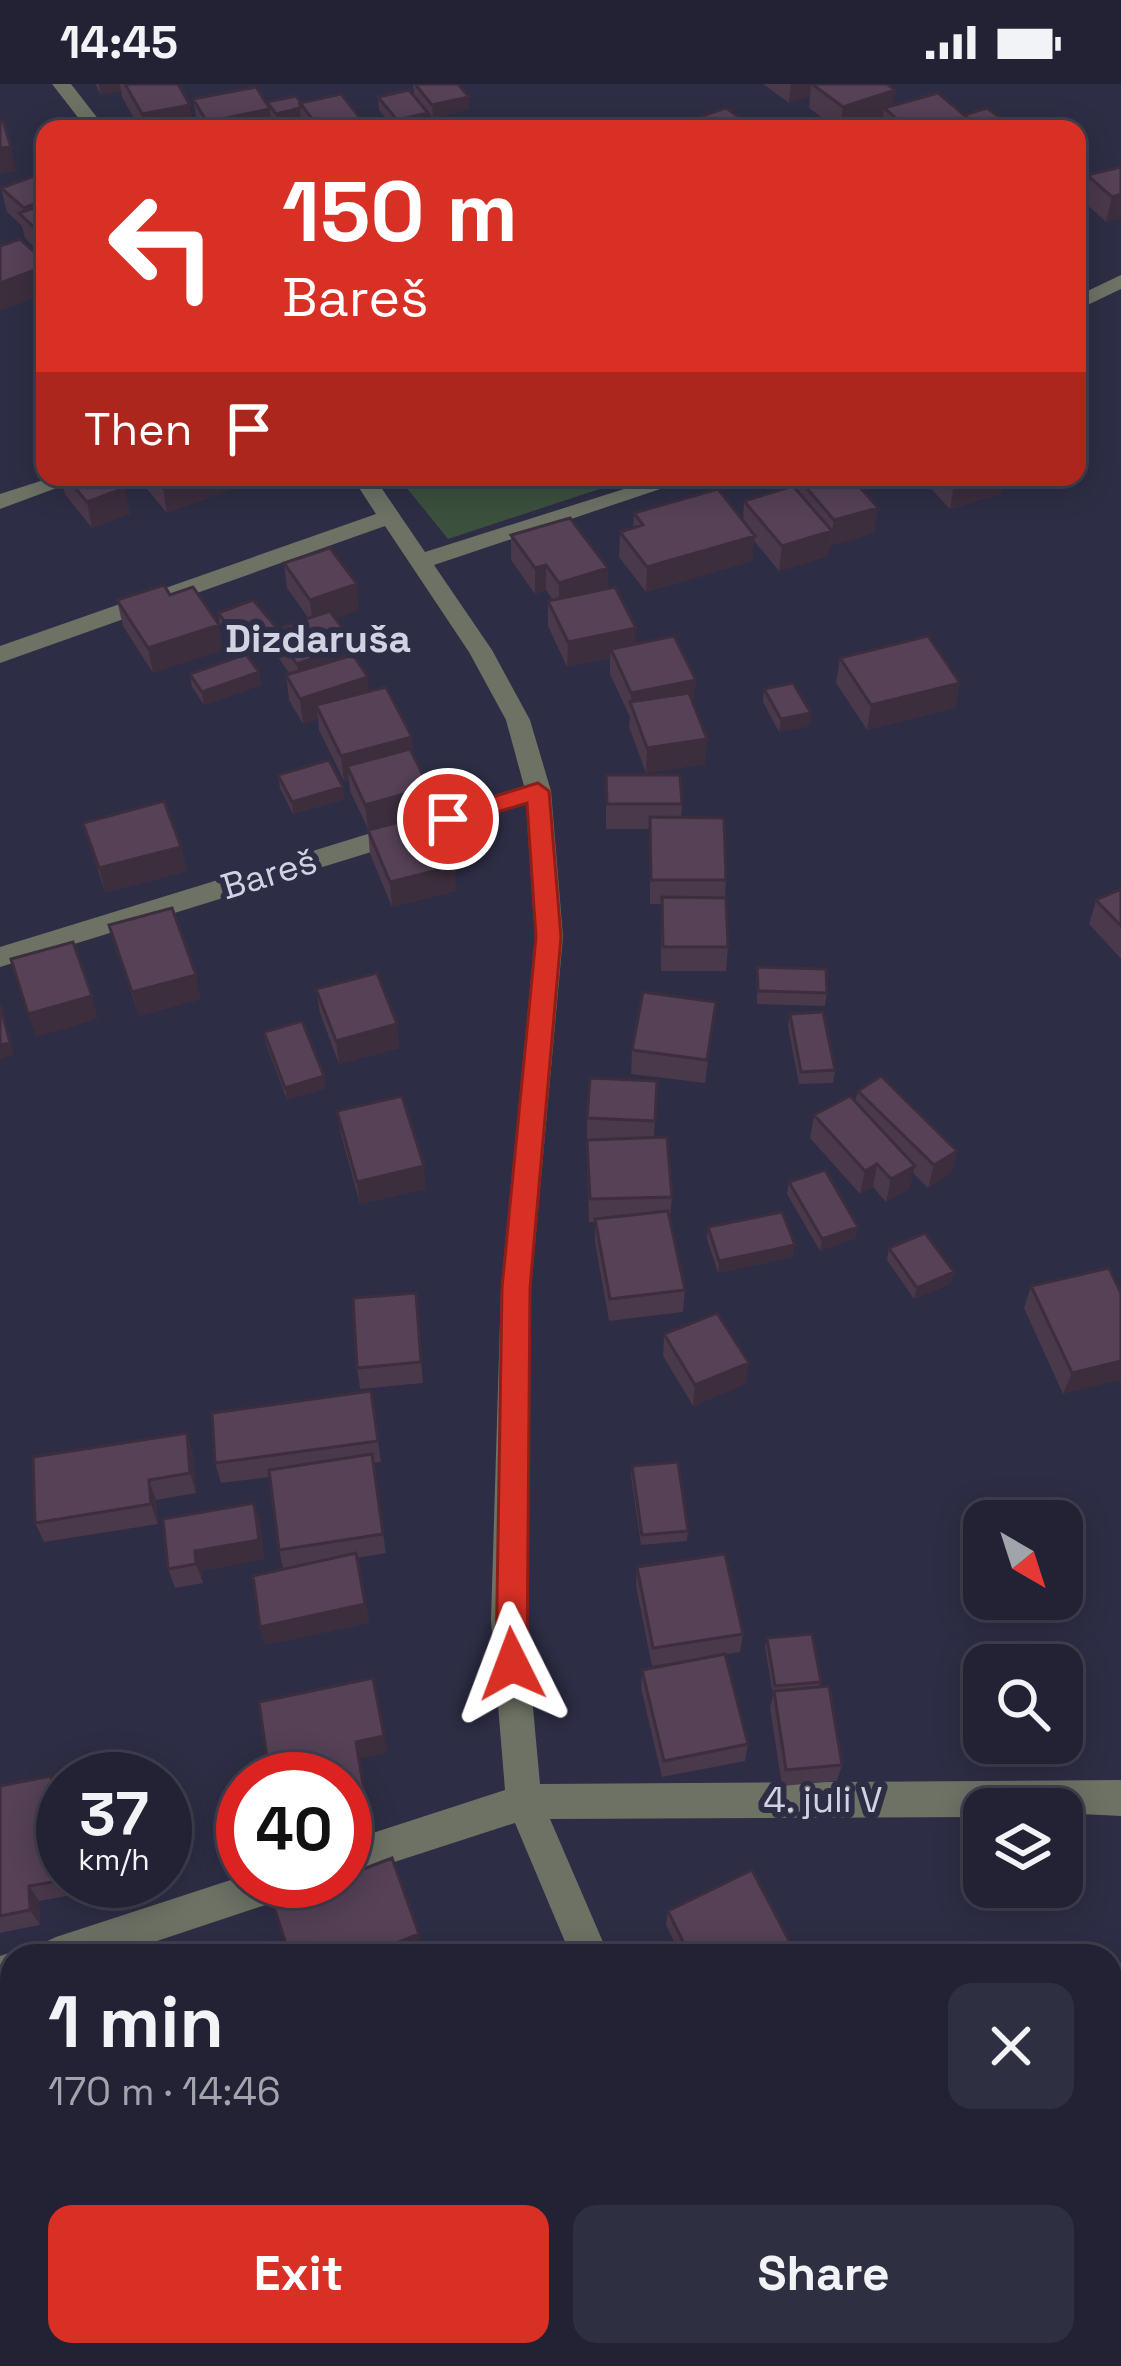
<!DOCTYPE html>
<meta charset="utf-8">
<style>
:root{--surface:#222234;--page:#2e2f40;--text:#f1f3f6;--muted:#a2a4ac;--line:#3f3f4f;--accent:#d93025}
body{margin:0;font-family:"Space Grotesk",sans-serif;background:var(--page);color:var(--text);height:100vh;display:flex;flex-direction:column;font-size:45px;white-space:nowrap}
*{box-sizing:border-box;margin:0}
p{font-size:39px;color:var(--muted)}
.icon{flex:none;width:66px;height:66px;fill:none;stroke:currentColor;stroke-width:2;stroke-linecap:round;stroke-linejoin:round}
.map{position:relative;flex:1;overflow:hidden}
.side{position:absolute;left:0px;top:1860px;width:1122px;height:423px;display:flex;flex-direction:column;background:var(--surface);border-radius:36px 36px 0 0;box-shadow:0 6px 30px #0003,0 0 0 3px var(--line)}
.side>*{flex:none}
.top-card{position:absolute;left:36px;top:36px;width:1050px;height:366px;border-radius:24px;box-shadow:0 6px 30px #0003,0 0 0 3px var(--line);background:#d93025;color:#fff;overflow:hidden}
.needle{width:78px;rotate:141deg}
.fabs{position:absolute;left:963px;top:1416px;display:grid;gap:24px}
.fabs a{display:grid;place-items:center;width:120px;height:120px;border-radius:24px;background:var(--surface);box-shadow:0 6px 30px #0003,0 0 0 3px var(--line);font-size:60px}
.speed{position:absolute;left:36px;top:1668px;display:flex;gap:24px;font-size:60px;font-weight:700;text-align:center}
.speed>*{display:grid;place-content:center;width:156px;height:156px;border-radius:50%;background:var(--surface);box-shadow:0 6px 30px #0003,0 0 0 3px var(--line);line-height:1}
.speed small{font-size:30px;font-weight:400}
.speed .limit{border:18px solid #d22;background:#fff;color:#111}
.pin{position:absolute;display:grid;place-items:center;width:102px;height:102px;color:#fff;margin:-51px;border:6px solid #fff;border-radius:50%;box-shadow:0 3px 12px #0007}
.me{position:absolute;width:132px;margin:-66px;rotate:357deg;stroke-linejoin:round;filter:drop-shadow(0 0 9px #0008)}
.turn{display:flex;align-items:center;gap:42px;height:252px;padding:0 48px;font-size:54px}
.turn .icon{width:156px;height:156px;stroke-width:2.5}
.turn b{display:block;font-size:84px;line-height:102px}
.then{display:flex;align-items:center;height:114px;padding:0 48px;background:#0003;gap:24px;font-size:45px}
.round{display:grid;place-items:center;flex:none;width:126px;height:126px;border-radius:24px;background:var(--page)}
.headline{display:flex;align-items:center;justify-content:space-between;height:204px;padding:0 48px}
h1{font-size:72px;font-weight:600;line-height:90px}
.primary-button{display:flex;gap:24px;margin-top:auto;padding:24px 48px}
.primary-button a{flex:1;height:138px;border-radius:24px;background:var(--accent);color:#fff;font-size:48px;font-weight:600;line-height:138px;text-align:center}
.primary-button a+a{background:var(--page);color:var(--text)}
.status{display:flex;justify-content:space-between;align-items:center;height:84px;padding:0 60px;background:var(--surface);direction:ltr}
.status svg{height:33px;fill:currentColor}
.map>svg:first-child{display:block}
.green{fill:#3c503e}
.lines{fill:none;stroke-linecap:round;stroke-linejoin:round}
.minor{fill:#6d7265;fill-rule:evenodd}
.wall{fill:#4a384b}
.shaded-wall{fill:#3c2e3d}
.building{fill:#564157;stroke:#3c2e3d;stroke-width:3}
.route{fill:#d93025;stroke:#8d1f18;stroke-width:3}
.labels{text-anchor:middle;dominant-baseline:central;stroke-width:12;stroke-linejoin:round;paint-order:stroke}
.street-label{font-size:36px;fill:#d1d2e2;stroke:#2d2d45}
.far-district-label{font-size:39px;font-weight:bold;fill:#d1d2e2;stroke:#2d2d45}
</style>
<div class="status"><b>14:45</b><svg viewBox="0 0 49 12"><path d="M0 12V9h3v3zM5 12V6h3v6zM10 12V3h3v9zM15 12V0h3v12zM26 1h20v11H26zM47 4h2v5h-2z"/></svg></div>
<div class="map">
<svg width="1121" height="2282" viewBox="0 0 1121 2282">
<rect width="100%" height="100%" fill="#2d2d45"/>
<!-- green -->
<path class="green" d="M398 393H636L448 455Z"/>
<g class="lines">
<!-- minor -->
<path class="minor" d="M52 0H71L106 45H87Z
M1121 191V205L1077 226V212Z
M53 393H86L0 425V410Z
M352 393H374L425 468 662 393H696L434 481 492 566 530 636 551 707 563 853 531 1204 525 1536 540 1700 1121 1696V1732L984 1725V1733L550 1735 609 1872H571L515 1739 345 1794V1758L505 1706 491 1536 501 1204 535 853 526 720 0 883V863L524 702 506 636 469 568 385 442 0 579V562L376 430Z
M243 1792V1797H301L296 1810 283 1815 112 1872H37L43 1859 56 1853Z
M12 1868 21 1872H12V1906L0 1910V1872Z
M755 2271H797L802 2282H760Z"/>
</g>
<!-- wall -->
<path class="wall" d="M95 0H178L194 45H140L122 13 121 7 101 11Z
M413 0H458L469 25 433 34 414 10Z
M763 0H887L895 6 893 21 964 31 1016 45H881L883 34 847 45H837L809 24 810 12 789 19Z
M378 13 428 29 429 42 415 45H394L379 26Z
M193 15 268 21 301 19 361 35 362 45H303L301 37 278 42 271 34 272 45H200L197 39Z
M1121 83V134L1106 138 1082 116 1087 91Z
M45 88V210L0 226V162L41 174 40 169 25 154 22 142 7 128 1 104Z
M61 393H115L130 430 92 444 65 410Z
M137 393H260V394L167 429Z
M920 393H1003L1000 410 950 425Z
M799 395 874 449 830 461 828 472 779 487 754 457 752 477 646 508 619 473 620 448 633 444 634 429 743 437 744 417 797 407Z
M511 451 608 484 607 505 635 560 694 621 705 680 646 689 629 643 630 633 610 590V574L567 583 548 542V517L553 516 546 506 535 510 511 476Z
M284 479 359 526 335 534 354 560 356 575 369 607 413 671 431 728 368 745 350 707 349 696 344 697 319 646 318 635 303 640 289 616 286 591 290 590 277 572 275 559 243 571 220 542 218 529 277 545 309 535 287 504Z
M170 511 223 566 153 589 123 542 117 516Z
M840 574 960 599 955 624 867 646 836 599Z
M259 588 261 601 204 621 192 603 190 590Z
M764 605 811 629 809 642 779 648 763 618Z
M278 691 345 715 293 730 280 704Z
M606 691 682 720 681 734 726 796 725 813 728 863 726 887H661V820H650V745H606Z
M83 739 181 763 187 787 105 809Z
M368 746 456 807 392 823 370 770Z
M1121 805V875L1089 840 1096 816Z
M109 841 201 915 139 932Z
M757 883 827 909 825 922 757 920Z
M316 905 397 940 399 964 339 980 320 929Z
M716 918 705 999 631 990 632 966Z
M790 930 835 986 833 999 799 1000 788 942Z
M264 948 326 1004 287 1016 266 960Z
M657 997 654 1054 672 1113 670 1135 685 1206 683 1228 609 1237 595 1158V1138H589L587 1079V1034Z
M858 1007 957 1067 951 1089 928 1104 913 1089 909 1105 886 1118 873 1103 860 1110 810 1054 814 1031 855 1018Z
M337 1027 426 1105 360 1120 341 1051Z
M789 1098 856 1154 820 1167 787 1110Z
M708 1143 793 1173 718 1189 707 1155Z
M889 1164 954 1188 950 1200 914 1215 887 1176Z
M1031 1202 1121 1209 1063 1310 1024 1224Z
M416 1209 423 1299 360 1305 357 1284Z
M664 1250 746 1300 693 1322 663 1272Z
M371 1307 381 1378 373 1379 386 1469 357 1474 369 1539 265 1561 260 1543 283 1485 279 1466 270 1393 221 1399 215 1379Z
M187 1349 193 1370 196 1409 156 1416 158 1440 44 1458 35 1439Z
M632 1382 688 1447 687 1457 641 1461 631 1393Z
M254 1419 260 1438 264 1475 201 1487 203 1499 175 1504 168 1485Z
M637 1483 743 1550 740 1568 652 1582 636 1502Z
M767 1554 821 1598 819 1603 842 1681 837 1697 782 1702 770 1624 773 1611 765 1563Z
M642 1586 748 1660 745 1677 662 1693 641 1604Z
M0 1702 61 1709 63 1797H66L67 1812 39 1817 40 1841 0 1849Z
M668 1827 797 1872H681L666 1841Z
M962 2271H1098L1102 2282H965Z"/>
<!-- shaded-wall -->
<path class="shaded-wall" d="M99 0H120L121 7 101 11Z
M791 0H811L810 12 789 19Z
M895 6 892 31 884 24 883 34 847 45H840L843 23Z
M469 13V25L433 34 432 21Z
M190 21 194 45H144L142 30Z
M300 24 301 37 278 42 276 30Z
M270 25 272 45H208L207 38Z
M428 29 429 42 415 45H398L397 36Z
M968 34 966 45H929Z
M361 35 362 45H319Z
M11 63 16 87 0 90V64Z
M1121 110V134L1106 138 1112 113Z
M45 182V210L0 226V199Z
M191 393H260V394L167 429 163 404Z
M976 393H1003L1000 410 950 425 954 400Z
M125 404 130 430 92 444 87 418Z
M878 424 874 449 830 462 834 436Z
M832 447 828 472 779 487 782 462Z
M755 452 752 477 646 508 647 483Z
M546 481V506L535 510V484Z
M608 484 607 510 559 524V499Z
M357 500 359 526 313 541 310 516Z
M219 541 223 566 153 589 148 564Z
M636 544 635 569 611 565 610 574 567 583 568 558Z
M273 546 275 559 243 571 241 558Z
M354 560 357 586 300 605 297 580Z
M259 588 261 601 204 621 202 608Z
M368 593 370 619 316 621 318 635 303 640 300 615Z
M696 596 694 621 631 619V609Z
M960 599 955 624 867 646 871 621Z
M811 629 809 642 779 648 781 635Z
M412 653 414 678 347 682 349 695 344 697 341 672Z
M707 655 705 680 646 689 647 664Z
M343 703 345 715 293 730 292 718Z
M429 703 431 728 368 745 365 721Z
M181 763 187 787 105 809 99 784Z
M455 782 456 807 392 823 390 798Z
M196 891 201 915 139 932 132 908Z
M92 912 98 935 36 953 28 930Z
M0 918 14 971 0 975Z
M397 940 399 964 339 980 336 957Z
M324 992 326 1004 287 1016 285 1004Z
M957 1067 951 1089 928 1104 934 1081Z
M877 1080 873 1103 860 1110 865 1087Z
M424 1082 426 1105 360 1120 357 1098Z
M915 1082 909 1105 886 1118 891 1095Z
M858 1143 856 1154 820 1167 822 1155Z
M795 1161 793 1173 718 1189 719 1177Z
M954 1188 950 1200 914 1215 917 1204Z
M1121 1277V1296L1063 1310 1072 1289Z
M749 1279 746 1300 693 1322 695 1301Z
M187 1349 193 1370 196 1409 190 1389Z
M149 1396 156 1416 158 1440 151 1420Z
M254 1419 260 1438 264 1475 201 1487 203 1499 196 1480 195 1467Z
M365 1520 369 1539 265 1561 260 1543Z
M373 1594 387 1669 360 1674 370 1733 345 1739V1722L356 1658Z
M51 1692 61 1709 63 1797H66L67 1812 58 1797Z
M29 1802 39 1817 40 1841 30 1826Z
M419 1850 422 1864 401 1872H364Z
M0 1931 10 1942 12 1956V2014Z
M12 2032V2046L0 2050V2036Z
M338 2271H348L325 2282 318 2281Z"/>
<!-- building -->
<path class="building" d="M125 0H178L190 21 142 30Z
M415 0H458L469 13 432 21Z
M812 0H887L895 6 843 23Z
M256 3 270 25 207 38 193 15Z
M409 6 428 29 397 36 378 13Z
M938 9 968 34 929 45H909L884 24Z
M341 10 361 35 319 44 300 19Z
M296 12 301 19H300V24L276 30 267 18Z
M726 24 756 45H677L672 42Z
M987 24 1016 45H979L966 35 968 34 964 31Z
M3 37 11 63 0 64V38Z
M224 41 227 45H205Z
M1121 83V110L1112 113 1087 91Z
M45 88V116L24 124 1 104Z
M45 120V148L41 150 19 129Z
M20 155 45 178V182L0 199V162Z
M66 393H115L125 404 87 418Z
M154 393H191L163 404Z
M807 393H851L878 424 834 436 799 395Z
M948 393H976L954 400Z
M793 402 832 447 782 462 744 417Z
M718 405 755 452 647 483 620 448 643 441 634 429Z
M570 434 608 484 559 499 546 481 535 484 511 451Z
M330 464 357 500 310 516 284 479Z
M164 501 170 511 193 503 219 541 148 564 117 516Z
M615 503 636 544 568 558 548 517Z
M253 516 277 544 241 558 218 529Z
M330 527 354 560 297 580 273 546Z
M674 552 696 596 631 609 611 565Z
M928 552 960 599 871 621 840 574Z
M246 570 259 588 202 608 190 590Z
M353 571 368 593 300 615 286 591Z
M793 599 811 629 781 635 764 605Z
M386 603 412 653 341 672 316 621Z
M689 609 707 655 647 664 630 618Z
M410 665 429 703 365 721 347 682Z
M329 676 343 703 292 718 278 691Z
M606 691H680L682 720H607Z
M164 717 181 763 99 784 83 739Z
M431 730 455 782 390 798 368 746Z
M650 733 724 734 726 796H651Z
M1121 805V842L1096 816Z
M662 813 726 814 728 863H663Z
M172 824 196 891 132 908 109 841Z
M73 858 92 912 28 930 11 875Z
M757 883 826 885 827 909 758 907Z
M377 889 397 940 336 957 316 905Z
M643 908 716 918 707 976 632 966Z
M0 920 10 959 0 961Z
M823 928 835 986 801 988 790 930Z
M302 937 324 992 285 1004 264 948Z
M881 992 957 1067 934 1081 858 1007Z
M590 994 657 997 655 1037 587 1034Z
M402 1012 424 1082 357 1098 337 1027Z
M850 1012 915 1082 891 1095 877 1080 865 1087 814 1031Z
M667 1053 672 1113 590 1115 587 1056Z
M825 1086 858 1143 822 1155 789 1098Z
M668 1127 685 1206 610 1215 595 1135Z
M782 1128 795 1161 719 1177 708 1143Z
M925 1149 954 1188 917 1204 889 1164Z
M1109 1184 1121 1209V1277L1072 1289 1031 1202Z
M416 1209 421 1278 357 1284 353 1214Z
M717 1229 749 1279 695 1301 664 1250Z
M371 1307 378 1357 215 1379 212 1329Z
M187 1349 190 1389 149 1396 151 1420 35 1439 33 1373Z
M372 1370 383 1450 279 1466 269 1386Z
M678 1378 688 1447 642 1451 632 1382Z
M254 1419 259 1456 195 1467 196 1480 168 1485 163 1435Z
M356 1469 365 1520 260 1543 253 1492Z
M725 1470 743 1550 653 1564 637 1483Z
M812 1550 821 1598 775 1602 767 1554Z
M725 1570 748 1660 664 1677 642 1586Z
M373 1594 384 1652 356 1658 366 1718 345 1722V1695H270L259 1618Z
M829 1602 842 1681 786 1686 774 1607Z
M51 1692 58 1797 29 1802 30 1826 0 1832V1702Z
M392 1774 419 1850 364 1872H290L273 1820 333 1797H345V1792Z
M752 1786 797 1872H690L668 1827Z
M0 1938 12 2014V2032L0 2036Z
M315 2271H338L318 2281Z
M552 2271H658L663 2282H557Z
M977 2271H1098L1102 2282H981Z"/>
<!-- route -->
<path class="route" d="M538 699 549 707 561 853 530 1204 527 1580 523 1591 512 1595 500 1591 496 1580 502 1204 536 853 527 719 448 743 436 735 440 729Z"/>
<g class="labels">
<!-- street labels -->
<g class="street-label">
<text transform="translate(269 790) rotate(-17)">Bareš</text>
<text x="823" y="1716">4. juli V</text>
</g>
<!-- far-district labels -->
<g class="far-district-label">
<text x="318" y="554">Dizdaruša</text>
</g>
</g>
</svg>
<div class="fabs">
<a><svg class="needle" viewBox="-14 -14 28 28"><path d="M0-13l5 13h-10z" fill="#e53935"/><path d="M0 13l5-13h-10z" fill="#a2a4ac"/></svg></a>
<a><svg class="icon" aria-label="search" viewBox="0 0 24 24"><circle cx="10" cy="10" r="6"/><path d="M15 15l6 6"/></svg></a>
<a><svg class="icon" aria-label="layers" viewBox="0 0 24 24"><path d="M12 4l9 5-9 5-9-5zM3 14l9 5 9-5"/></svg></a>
</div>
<div class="speed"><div>37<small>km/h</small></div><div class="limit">40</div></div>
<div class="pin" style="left:448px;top:735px;background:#d93025"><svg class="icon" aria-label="arrive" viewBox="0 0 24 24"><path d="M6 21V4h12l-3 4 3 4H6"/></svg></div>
<svg class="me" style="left:512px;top:1580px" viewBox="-20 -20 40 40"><path d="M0-17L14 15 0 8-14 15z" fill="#d93025" stroke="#fff" stroke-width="4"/></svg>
<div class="top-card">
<div class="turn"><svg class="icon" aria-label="left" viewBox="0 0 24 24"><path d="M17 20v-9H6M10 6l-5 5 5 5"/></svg><div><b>150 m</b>Bareš</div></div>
<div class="then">Then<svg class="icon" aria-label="arrive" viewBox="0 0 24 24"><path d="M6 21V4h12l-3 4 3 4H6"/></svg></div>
</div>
<section class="side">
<div class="headline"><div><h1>1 min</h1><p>170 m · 14:46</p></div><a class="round"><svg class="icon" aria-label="close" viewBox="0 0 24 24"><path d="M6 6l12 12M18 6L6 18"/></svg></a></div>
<div class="primary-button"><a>Exit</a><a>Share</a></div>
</section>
</div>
